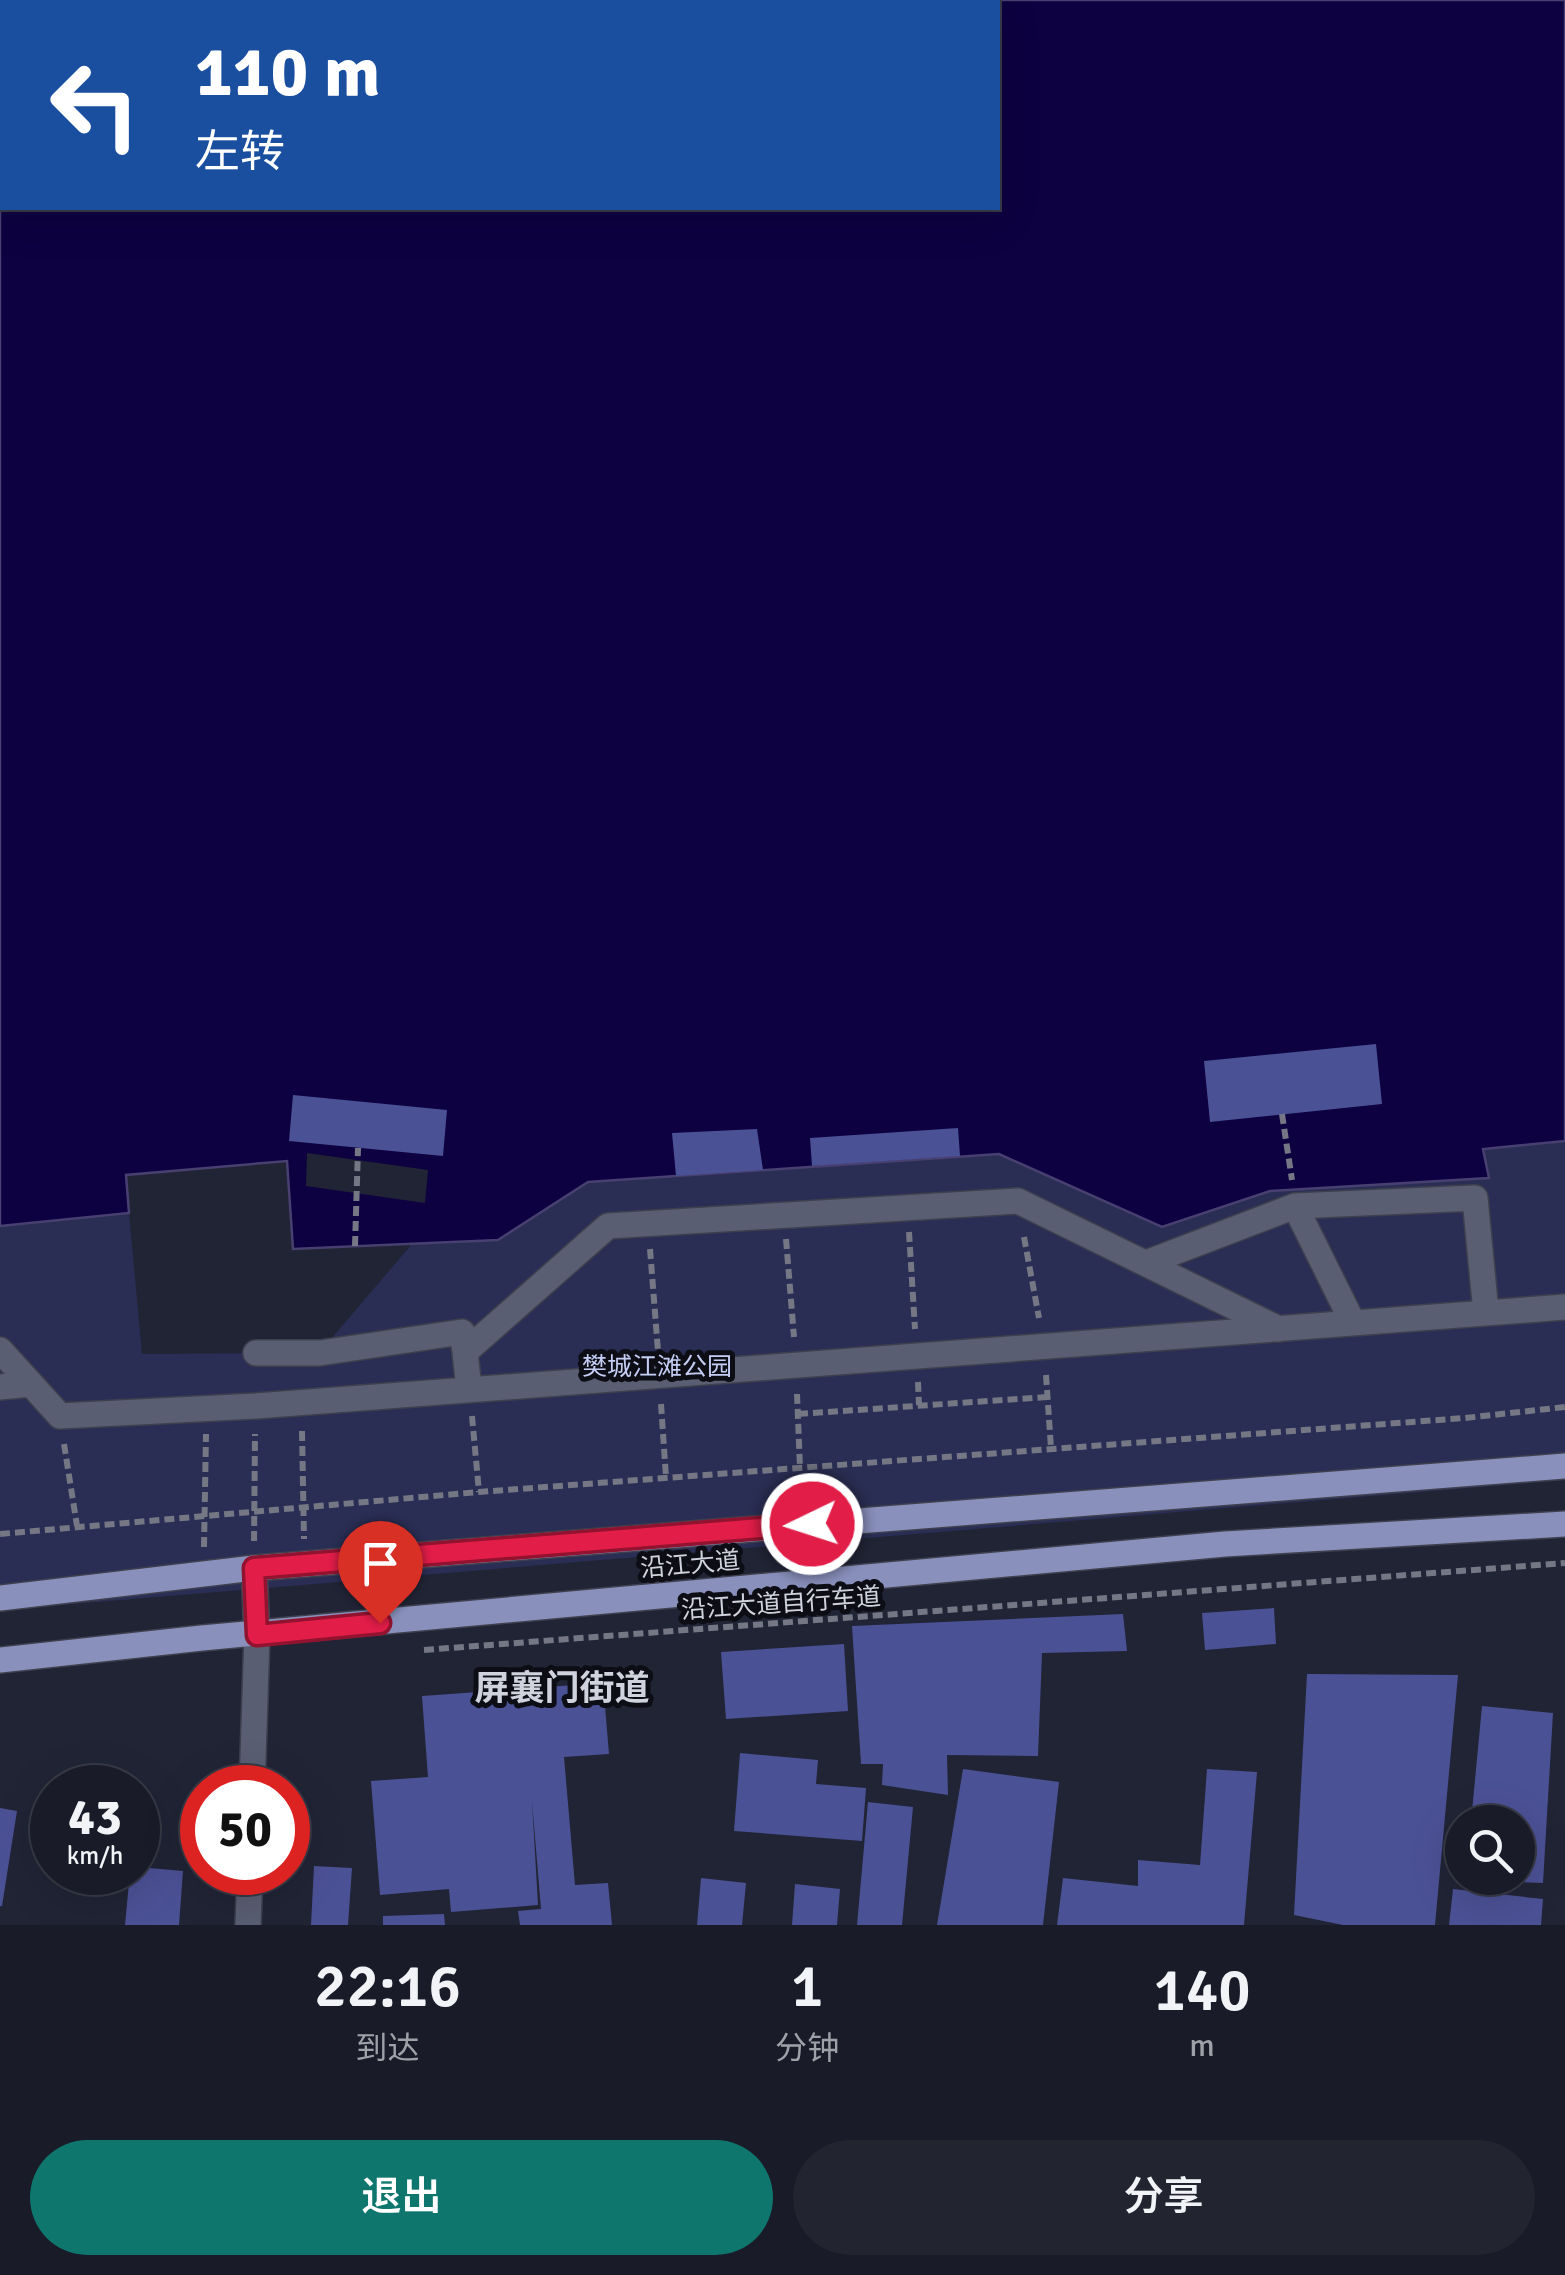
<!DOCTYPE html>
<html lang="zh">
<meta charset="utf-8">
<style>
:root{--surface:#191b28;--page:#222430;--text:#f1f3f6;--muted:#9fa1a8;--line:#373945;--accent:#0f766e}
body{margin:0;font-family:Signika,"Noto Sans SC",sans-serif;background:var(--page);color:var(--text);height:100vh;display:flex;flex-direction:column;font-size:38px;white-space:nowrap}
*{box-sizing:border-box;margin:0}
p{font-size:32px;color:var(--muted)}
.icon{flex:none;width:55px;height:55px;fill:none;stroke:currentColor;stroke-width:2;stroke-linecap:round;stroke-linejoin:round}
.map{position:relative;height:1925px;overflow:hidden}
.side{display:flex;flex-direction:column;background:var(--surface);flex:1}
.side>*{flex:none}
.guide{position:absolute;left:0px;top:0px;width:1000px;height:210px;box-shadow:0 10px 40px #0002,0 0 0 2px var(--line);background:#1a4fa0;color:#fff;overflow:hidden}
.fabs{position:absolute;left:1445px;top:1805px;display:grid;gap:20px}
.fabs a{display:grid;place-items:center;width:90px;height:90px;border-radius:50%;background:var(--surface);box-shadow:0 10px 40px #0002,0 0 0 2px var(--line);font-size:50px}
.speed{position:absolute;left:30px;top:1765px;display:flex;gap:20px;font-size:50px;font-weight:700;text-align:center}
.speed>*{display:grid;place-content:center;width:130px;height:130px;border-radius:50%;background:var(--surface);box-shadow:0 10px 40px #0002,0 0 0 2px var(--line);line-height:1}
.speed small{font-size:25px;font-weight:400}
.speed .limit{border:15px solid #d22;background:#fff;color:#111}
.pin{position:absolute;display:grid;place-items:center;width:85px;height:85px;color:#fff;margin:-102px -42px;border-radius:50% 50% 50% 0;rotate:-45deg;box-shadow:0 0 10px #0007}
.pin .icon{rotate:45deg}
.me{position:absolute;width:110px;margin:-55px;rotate:266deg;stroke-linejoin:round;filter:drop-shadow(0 0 8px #0008)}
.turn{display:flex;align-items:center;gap:35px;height:210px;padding:0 30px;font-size:45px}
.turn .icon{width:130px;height:130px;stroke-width:2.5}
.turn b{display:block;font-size:70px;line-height:85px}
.eta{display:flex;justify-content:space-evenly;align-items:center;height:170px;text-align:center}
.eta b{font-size:60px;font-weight:600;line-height:70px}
.cta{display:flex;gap:20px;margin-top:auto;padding:20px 30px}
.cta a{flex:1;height:115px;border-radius:60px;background:var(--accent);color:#fff;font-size:40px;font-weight:600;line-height:115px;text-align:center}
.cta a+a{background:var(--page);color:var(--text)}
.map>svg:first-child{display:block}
.park{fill:#2a2e54}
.water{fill:#0d0141;stroke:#484070;stroke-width:2.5;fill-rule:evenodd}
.pier{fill:#212435}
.building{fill:#4b5195}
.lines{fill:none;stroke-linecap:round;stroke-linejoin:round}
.minor-casing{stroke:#3e404e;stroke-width:28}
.major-casing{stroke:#3e404e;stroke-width:28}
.path{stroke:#757785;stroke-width:6;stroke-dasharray:10 5;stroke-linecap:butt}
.minor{stroke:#5a5e72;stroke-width:25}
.major{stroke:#8990bc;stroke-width:25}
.route-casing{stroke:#92132f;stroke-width:25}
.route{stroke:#e11d48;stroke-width:18}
.labels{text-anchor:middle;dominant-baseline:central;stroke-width:10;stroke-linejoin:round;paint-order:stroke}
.park-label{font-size:25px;fill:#c5cdf4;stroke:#0d0e15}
.street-label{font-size:25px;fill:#d0d2dd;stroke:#0d0e15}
.district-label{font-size:35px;font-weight:bold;fill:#d0d2dd;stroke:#0d0e15}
</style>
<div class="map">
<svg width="1565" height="1925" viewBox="0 0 1565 1925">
<rect width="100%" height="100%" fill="#212435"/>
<!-- park -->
<path class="park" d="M1565 1141V1480L0 1610V1226L129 1213 142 1354 319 1353 412 1244 498 1240 587 1182 999 1154 1162 1227 1270 1191 1488 1178 1482 1149Z"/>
<!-- water -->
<path class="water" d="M0 0H1565V1141L1483 1149 1489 1178 1270 1191 1162 1227 999 1154 588 1182 498 1240 293 1249 287 1161 126 1175 129 1213 0 1226ZM2 2H998V208H2Z"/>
<!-- pier -->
<path class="pier" d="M307 1153 428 1170 425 1203 306 1186Z"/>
<!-- building -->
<path class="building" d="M1376 1044 1382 1104 1210 1122 1204 1061Z
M293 1095 447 1110 443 1156 289 1141Z
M958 1128 960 1156 812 1166 810 1138Z
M757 1129 763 1170 676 1176 672 1133Z
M1274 1608 1276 1644 1205 1650 1202 1613Z
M1123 1614 1127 1651 1042 1653 1038 1756 947 1755 948 1795 882 1785 883 1764H861L852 1626Z
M844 1644 848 1711 726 1719 721 1652Z
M1307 1674 1458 1675 1435 1925H1343L1294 1915Z
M603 1683 609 1754 564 1757 575 1885 608 1883 612 1925H520L518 1911 541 1909 532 1801 538 1905 451 1912 449 1889 380 1895 371 1781 428 1777 422 1696Z
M1482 1706 1553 1713 1543 1883 1491 1881V1878H1518V1822H1471Z
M740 1753 818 1760 816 1784 866 1788 862 1841 734 1831Z
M963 1769 1059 1782 1043 1925H937Z
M1207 1769 1257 1772 1244 1925H1057L1063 1878 1138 1886V1860L1200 1865Z
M868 1802 913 1807 902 1925H857Z
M0 1808 17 1811 2 1906H0Z
M314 1866 352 1868 348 1925H311Z
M138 1867 183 1871 179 1925H125L130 1872H138Z
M701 1878 746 1883 742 1925H697Z
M795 1884 840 1889 837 1925H792Z
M1453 1889 1543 1899 1541 1925H1449Z
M444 1914 445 1925H383V1916Z"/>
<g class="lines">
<defs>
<path id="minor" d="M1295 1206 1353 1323
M1146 1263 1295 1206 1475 1198 1486 1313
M0 1350 60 1416 256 1406 1565 1307
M256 1353H320L462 1332 465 1352
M0 1387 30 1384
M469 1389 465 1352 608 1226 1018 1201 1279 1329
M252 1788 257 1635 254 1568
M248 1925 250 1872"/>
<path id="major" d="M0 1598 254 1568 1565 1466
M0 1660 202 1638 1225 1544 1565 1524"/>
</defs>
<!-- minor casing -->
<use href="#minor" class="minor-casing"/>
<!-- major casing -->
<use href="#major" class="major-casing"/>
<!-- path -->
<path class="path" d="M1282 1114 1292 1180
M909 1232 915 1329
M1024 1237 1039 1318
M786 1239 794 1337
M355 1246 358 1148
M650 1249 658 1351
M1046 1375 1051 1448
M918 1382 919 1405
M797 1394 800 1468
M661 1404 666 1477
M798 1414 1047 1397
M472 1416 479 1492
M302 1431 304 1539
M64 1444 77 1526
M0 1534 479 1492 1465 1418 1565 1407
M254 1541 255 1434
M204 1547 206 1434
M424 1650 1565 1563"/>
<!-- minor -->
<use href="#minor" class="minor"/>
<!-- major -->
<use href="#major" class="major"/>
</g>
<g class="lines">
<defs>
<path id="route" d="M380 1623 257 1635 254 1568 812 1524"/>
</defs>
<!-- route casing -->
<use href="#route" class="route-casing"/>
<!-- route -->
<use href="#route" class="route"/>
</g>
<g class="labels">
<!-- park labels -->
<g class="park-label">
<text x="657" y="1366">樊城江滩公园</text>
</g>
<!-- street labels -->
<g class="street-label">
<text transform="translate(690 1564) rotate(-5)">沿江大道</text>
<text transform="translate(781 1603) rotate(-4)">沿江大道自行车道</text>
</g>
<!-- district labels -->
<g class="district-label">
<text x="562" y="1688">屏襄门街道</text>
</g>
</g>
</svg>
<div class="fabs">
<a><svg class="icon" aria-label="search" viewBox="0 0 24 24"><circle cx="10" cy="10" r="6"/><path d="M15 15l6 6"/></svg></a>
</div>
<div class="speed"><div>43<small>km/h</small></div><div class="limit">50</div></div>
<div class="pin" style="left:380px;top:1623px;background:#d93025"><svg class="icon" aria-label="arrive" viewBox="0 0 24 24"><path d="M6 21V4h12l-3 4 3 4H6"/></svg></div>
<svg class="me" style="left:812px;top:1524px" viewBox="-20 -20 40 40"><circle r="17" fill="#e11d48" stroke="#fff" stroke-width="3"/><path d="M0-11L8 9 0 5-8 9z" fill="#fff"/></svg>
<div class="guide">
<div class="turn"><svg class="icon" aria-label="left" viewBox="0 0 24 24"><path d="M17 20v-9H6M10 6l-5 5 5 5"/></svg><div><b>110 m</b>左转</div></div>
</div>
</div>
<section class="side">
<div class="eta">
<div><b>22:16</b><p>到达</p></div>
<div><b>1</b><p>分钟</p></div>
<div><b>140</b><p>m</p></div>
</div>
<div class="cta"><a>退出</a><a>分享</a></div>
</section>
